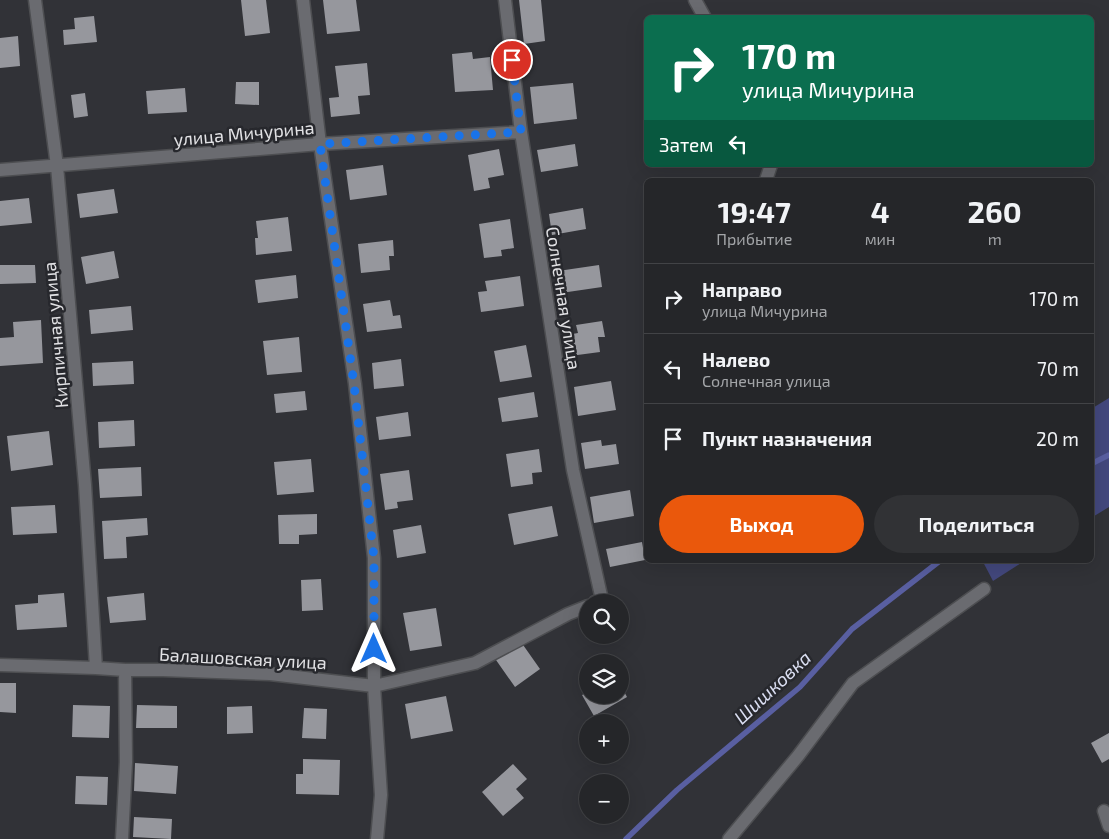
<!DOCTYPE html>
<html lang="ru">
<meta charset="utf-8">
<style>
:root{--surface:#252629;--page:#313235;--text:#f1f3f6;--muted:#a3a5a8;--line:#424346;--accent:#ea580c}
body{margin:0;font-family:"Exo 2",sans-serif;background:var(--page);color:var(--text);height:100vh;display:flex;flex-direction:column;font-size:19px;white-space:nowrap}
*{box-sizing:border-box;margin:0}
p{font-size:16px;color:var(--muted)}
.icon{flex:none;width:28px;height:28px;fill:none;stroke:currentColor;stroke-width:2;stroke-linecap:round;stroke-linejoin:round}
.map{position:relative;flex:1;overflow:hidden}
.side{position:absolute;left:644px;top:178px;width:450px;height:385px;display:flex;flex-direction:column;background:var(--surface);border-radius:8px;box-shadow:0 5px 20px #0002,0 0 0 1px var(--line)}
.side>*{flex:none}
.banner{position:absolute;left:644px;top:15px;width:450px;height:152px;border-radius:8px;box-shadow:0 5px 20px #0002,0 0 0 1px var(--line);background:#0b6e4f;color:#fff;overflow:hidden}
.buttons{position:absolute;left:579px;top:594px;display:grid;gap:10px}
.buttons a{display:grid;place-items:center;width:50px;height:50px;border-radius:50%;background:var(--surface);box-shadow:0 5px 20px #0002,0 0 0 1px var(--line);font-size:25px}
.pin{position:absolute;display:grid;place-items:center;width:42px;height:42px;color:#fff;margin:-21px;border:2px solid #fff;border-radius:50%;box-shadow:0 1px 5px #0007}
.me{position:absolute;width:55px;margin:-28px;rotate:0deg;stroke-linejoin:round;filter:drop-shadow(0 0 4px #0008)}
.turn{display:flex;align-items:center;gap:18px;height:105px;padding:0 15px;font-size:22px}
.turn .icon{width:65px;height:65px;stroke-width:2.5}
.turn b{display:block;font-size:35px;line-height:42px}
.then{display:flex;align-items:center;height:48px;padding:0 15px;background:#0003;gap:10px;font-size:19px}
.eta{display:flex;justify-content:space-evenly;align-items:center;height:85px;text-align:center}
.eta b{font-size:30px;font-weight:700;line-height:35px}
.action{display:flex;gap:10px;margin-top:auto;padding:10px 15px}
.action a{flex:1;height:58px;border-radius:30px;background:var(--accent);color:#fff;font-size:20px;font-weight:700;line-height:58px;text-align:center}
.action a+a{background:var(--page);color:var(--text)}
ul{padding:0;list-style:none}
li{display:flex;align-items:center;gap:15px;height:70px;padding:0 15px;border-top:1px solid var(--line)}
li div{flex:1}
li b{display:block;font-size:19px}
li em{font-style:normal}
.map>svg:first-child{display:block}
.green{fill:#43487d}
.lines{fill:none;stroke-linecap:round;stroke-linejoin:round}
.stream{stroke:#595fa1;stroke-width:5.5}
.building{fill:#96979d}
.minor-casing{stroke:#4d4e51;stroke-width:15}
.minor{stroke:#6a6b70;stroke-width:12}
.route{stroke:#1a73e8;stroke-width:9;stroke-dasharray:0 16.2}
.labels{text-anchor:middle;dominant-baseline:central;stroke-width:5;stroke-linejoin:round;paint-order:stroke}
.street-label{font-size:18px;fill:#e1e1e4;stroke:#27282d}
.water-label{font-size:19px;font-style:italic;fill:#dadef1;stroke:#27282d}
</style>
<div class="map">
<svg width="1109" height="839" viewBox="0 0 1109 839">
<rect width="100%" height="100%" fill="#313237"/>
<!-- green -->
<path class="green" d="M1109 398V507L1091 518V409Z
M982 560H1026L993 581Z"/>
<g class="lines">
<!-- stream -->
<path class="stream" d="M1091 464 1109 455
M626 839 677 790 800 687 852 629 941 560"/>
</g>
<!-- building -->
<path class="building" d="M241 0H266L270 33 245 36Z
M323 0H356L360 31 327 34Z
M519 0H541L545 41 524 44Z
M94 16 97 42 64 45 63 30 75 29 74 18Z
M18 36 20 66 0 68V38Z
M472 52 473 59 490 57 493 90 455 92 452 54Z
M367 63 370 95 358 96 360 114 331 117 329 98 339 97 335 66Z
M236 82H259V105L235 104Z
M573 83 577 119 534 124 530 87Z
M185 88 187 112 148 114 146 91Z
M85 93 88 116 74 118 71 95Z
M575 144 578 166 541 172 537 150Z
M499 149 504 175 488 178 490 188 474 191 468 155Z
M383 165 387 195 350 200 346 170Z
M114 189 118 213 80 218 77 194Z
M29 198 32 223 0 226V201Z
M583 208 586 229 552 235 549 214Z
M288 217 292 251 256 255 255 238H258L256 221Z
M510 219 514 248 501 250 502 256 484 258 479 224Z
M393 240 394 256H389L390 270 361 273 358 244Z
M114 251 119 278 86 284 81 257Z
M0 265H35L36 283 0 284Z
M599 265 602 287 561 293 558 271Z
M296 275 298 298 258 303 255 280Z
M520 276 524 306 481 312 478 292 487 291 485 281Z
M390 300 393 316 400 315 402 328 367 332 363 304Z
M131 306 133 330 91 334 89 310Z
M41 320 43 363 0 366V338L14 337 13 322Z
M602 321 605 337H598L600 352 570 356 567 335 578 333 576 325Z
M299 337 302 372 267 375 263 341Z
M526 345 532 377 500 382 494 351Z
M401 359 404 386 374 389 372 363Z
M133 361 134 384 93 386 92 363Z
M611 381 616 410 578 416 574 387Z
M305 391 307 410 276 413 274 394Z
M534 392 538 417 502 422 498 398Z
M408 412 411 436 379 440 376 417Z
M134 420 135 446 99 448 98 422Z
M49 431 53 465 11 471 7 436Z
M601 440 602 446 616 444 619 464 585 469 581 443Z
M539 449 542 472 532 473 533 484 511 487 506 454Z
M311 459 314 492 277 495 274 462Z
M141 467 142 496 100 498 98 469Z
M409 470 413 500 397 502 398 508 385 510 380 474Z
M630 490 634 516 594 523 590 497Z
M55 505 57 533 13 535 11 507Z
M552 506 558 536 514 545 508 514Z
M317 514V534L299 535V544H279L278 515Z
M147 518 148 535 126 537 127 558 104 559 102 521Z
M421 525 426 553 397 558 393 530Z
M642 542 645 560 610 567 606 549Z
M321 579 323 610 302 611 301 580Z
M64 593 67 627 17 630 15 605 38 603V595Z
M144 593 146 620 110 623 107 597Z
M436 608 442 646 410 651 403 613Z
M521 642 540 669 515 687 496 660Z
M0 683H16V713L0 712Z
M620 684 627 697 594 716 582 695 588 692V695H620Z
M446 696 453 731 411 739 405 704Z
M73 705 110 706 109 738 72 737Z
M137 705 177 706V728H136Z
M252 706 253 733 227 734V707Z
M304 708 327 709 326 739 302 738Z
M1109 733V759L1102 763 1091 743Z
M303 759 340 760 339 795 296 794V774H303Z
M135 763 178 766 176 794 134 791Z
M513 764 527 779 516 789 524 798 503 816 482 792Z
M76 776 108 777 107 805 75 804Z
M134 817 172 819 171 839 133 837Z"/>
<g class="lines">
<defs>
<path id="minor" d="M35 0 57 166 85 485 96 668
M303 0 320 144 355 384 374 558V686L381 795 377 839
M505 0 521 132 573 470 602 600 595 602
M695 0 705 18
M0 170 320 144 521 132
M766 180 771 165
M0 665 96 668 125 670H163L270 674 374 686 475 663 568 614 588 606
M1104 811 1109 826
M122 839 126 762 125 670
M729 839 798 756 853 683 984 589"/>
</defs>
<!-- minor casing -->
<use href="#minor" class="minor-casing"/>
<!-- minor -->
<use href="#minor" class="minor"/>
</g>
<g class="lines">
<!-- route -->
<path class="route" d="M374 649V558L354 384 320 144 521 132 512 60"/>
</g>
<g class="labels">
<!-- street labels -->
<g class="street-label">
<text transform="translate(244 133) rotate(-5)">улица Мичурина</text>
<text transform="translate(564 298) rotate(81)">Солнечная улица</text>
<text transform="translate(55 335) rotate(-95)">Кирпичная улица</text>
<text transform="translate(243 658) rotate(3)">Балашовская улица</text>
</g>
<!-- water labels -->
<g class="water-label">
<text transform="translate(772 687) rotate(-43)">Шишковка</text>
</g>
</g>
</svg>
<div class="buttons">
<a><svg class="icon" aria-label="search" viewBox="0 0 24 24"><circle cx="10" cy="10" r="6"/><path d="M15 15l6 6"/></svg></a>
<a><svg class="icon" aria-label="layers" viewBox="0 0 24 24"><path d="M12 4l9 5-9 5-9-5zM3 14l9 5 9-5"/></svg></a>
<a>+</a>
<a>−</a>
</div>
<div class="pin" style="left:512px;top:60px;background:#d93025"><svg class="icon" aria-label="arrive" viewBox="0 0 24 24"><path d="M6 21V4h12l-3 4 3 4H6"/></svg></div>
<svg class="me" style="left:374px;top:649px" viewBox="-20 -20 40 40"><path d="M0-17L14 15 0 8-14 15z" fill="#1a73e8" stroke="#fff" stroke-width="4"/></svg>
<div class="banner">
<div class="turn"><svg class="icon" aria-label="right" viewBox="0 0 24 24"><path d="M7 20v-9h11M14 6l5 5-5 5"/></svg><div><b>170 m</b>улица Мичурина</div></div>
<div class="then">Затем<svg class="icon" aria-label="left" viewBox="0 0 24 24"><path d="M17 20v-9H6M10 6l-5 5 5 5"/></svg></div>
</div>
<section class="side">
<div class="eta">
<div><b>19:47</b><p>Прибытие</p></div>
<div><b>4</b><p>мин</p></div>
<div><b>260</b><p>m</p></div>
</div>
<ul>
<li><svg class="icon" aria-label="right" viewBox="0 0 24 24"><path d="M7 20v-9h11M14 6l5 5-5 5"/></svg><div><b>Направо</b><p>улица Мичурина</p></div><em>170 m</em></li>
<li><svg class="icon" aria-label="left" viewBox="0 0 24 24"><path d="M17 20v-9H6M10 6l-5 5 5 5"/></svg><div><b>Налево</b><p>Солнечная улица</p></div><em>70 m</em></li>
<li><svg class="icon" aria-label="arrive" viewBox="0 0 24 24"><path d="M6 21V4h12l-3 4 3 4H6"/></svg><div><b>Пункт назначения</b></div><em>20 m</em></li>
</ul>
<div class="action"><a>Выход</a><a>Поделиться</a></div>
</section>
</div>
